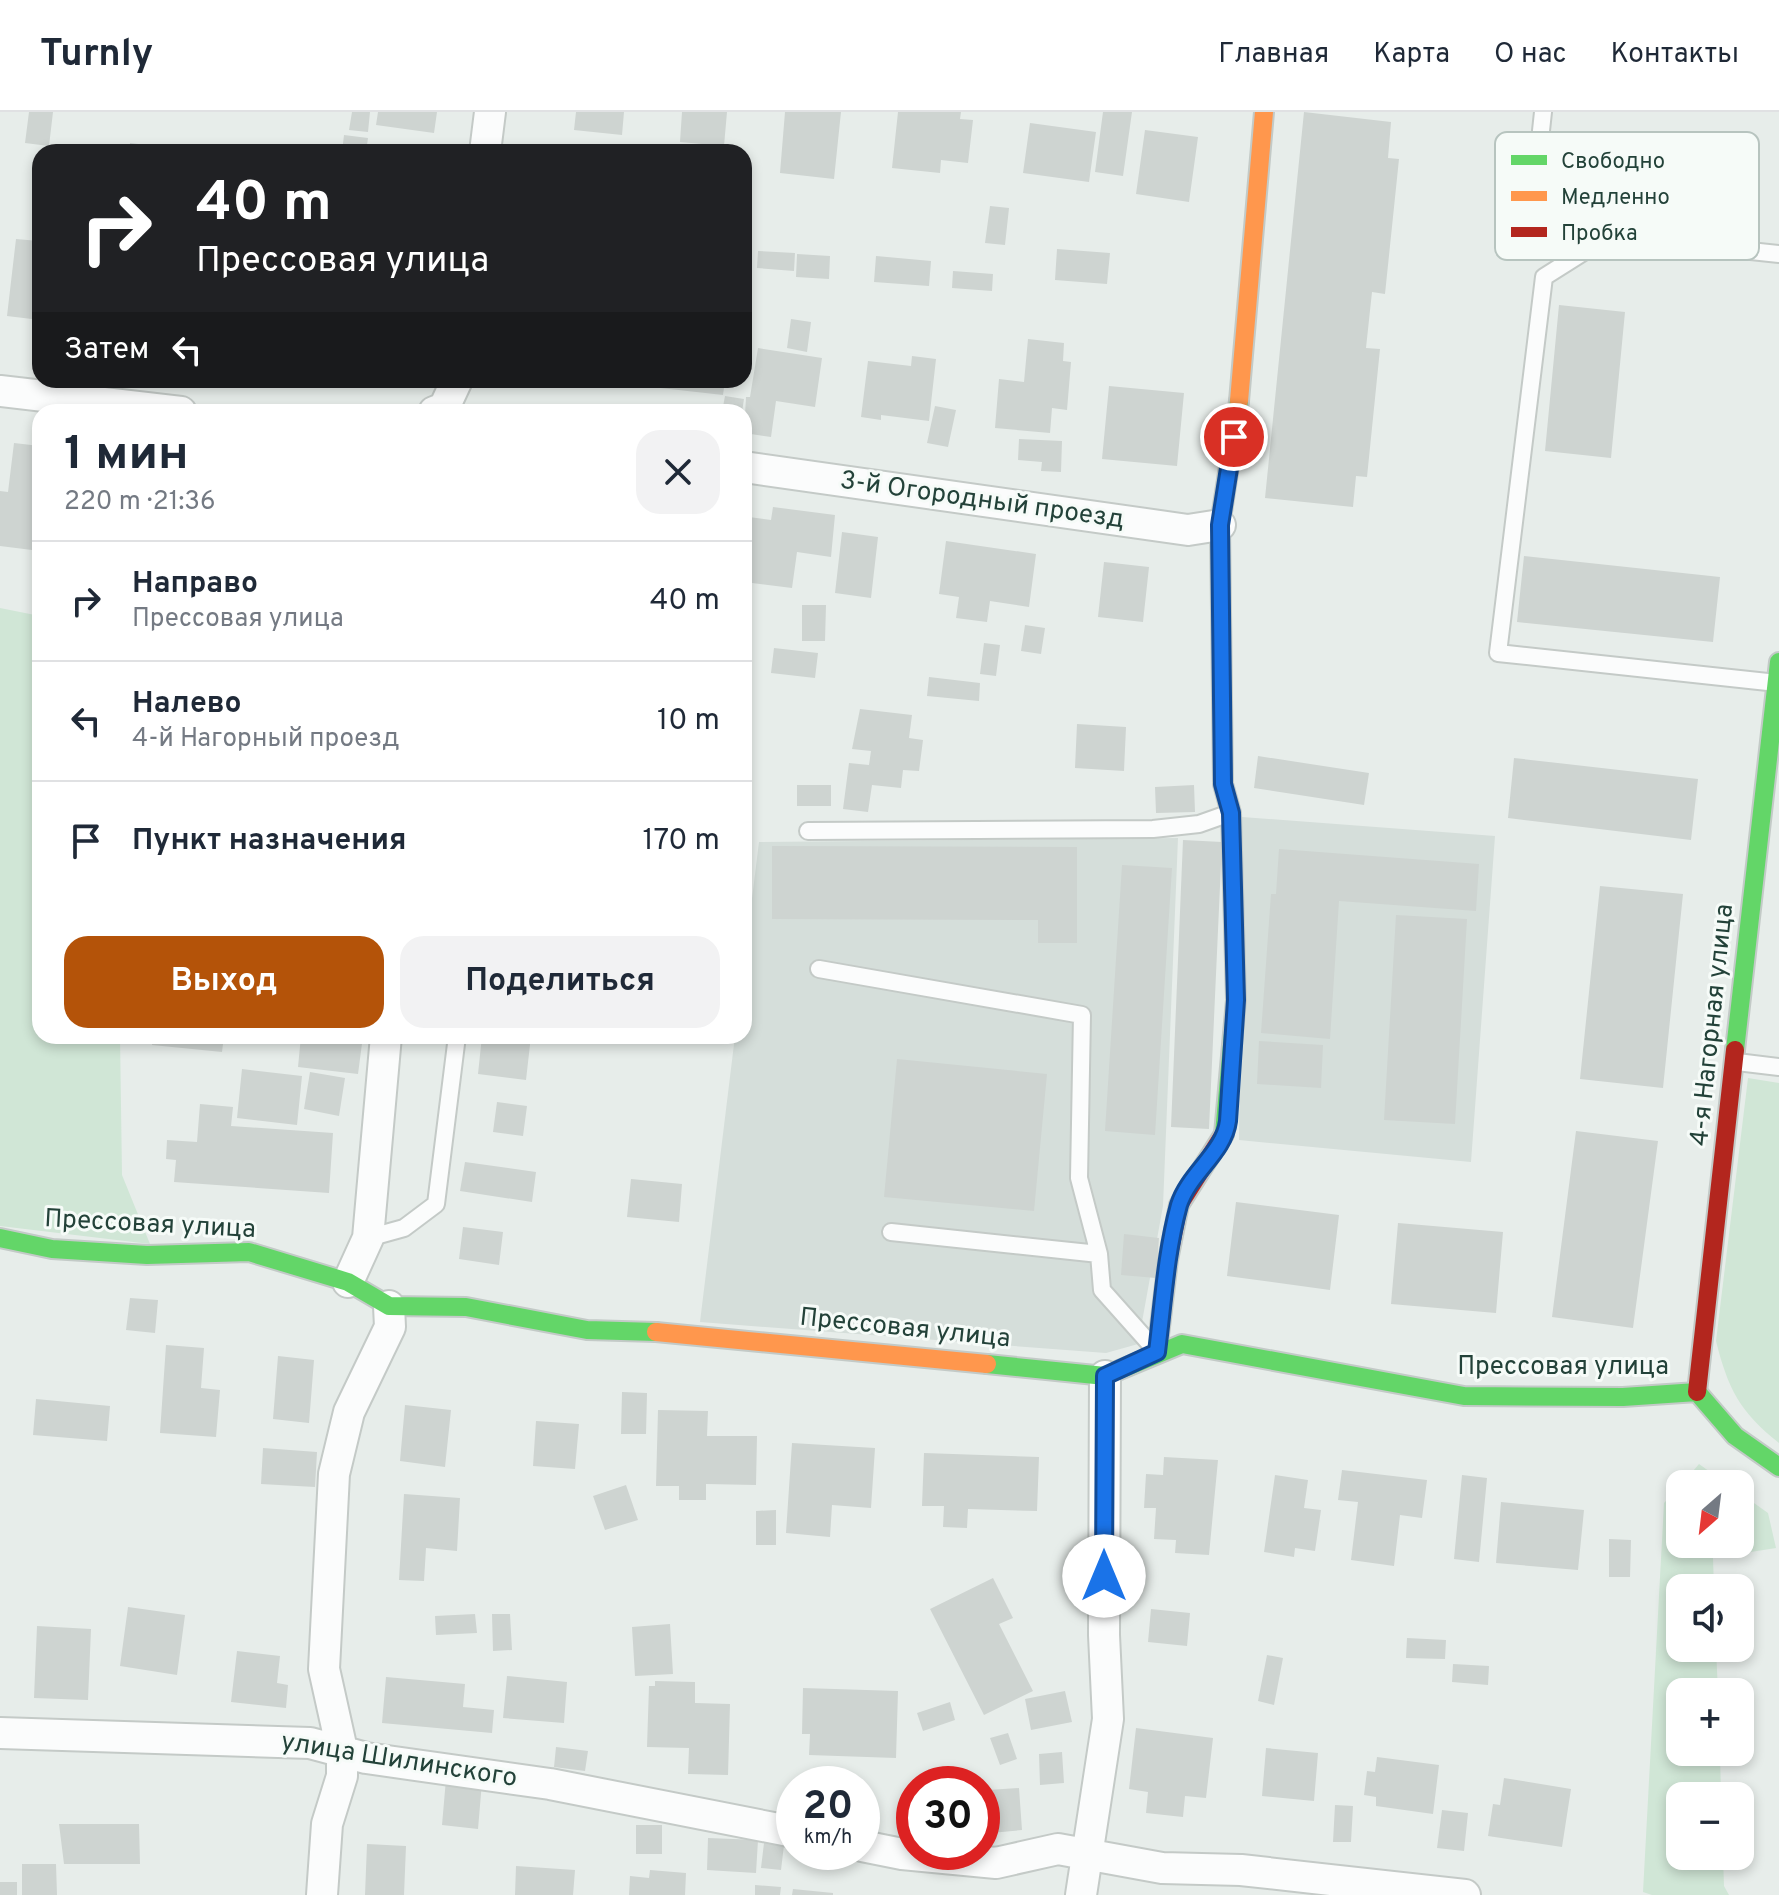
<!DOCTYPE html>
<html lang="ru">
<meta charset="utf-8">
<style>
:root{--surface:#fff;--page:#f2f2f3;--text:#1f2937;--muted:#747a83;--line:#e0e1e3;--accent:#b45309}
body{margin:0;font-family:Overpass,sans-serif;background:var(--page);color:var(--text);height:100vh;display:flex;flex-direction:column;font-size:30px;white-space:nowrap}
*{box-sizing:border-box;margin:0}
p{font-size:26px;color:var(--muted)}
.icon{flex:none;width:44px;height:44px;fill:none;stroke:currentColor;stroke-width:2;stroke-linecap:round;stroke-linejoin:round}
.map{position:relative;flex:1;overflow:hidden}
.drawer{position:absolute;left:32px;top:292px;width:720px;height:640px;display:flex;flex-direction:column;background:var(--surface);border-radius:24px;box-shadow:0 4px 12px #0003}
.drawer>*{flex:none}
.banner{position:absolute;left:32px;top:32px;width:720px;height:244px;border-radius:24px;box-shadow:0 4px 12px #0003;background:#202124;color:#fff;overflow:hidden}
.needle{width:52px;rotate:208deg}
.tools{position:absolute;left:1666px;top:1358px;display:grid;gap:16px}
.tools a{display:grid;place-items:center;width:88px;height:88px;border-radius:16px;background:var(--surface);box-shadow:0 4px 12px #0003;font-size:40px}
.speed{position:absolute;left:776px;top:1654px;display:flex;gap:16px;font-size:40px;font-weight:700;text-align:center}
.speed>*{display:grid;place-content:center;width:104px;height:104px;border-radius:50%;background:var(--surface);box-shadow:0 4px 12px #0003;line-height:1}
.speed small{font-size:20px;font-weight:400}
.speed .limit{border:12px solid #d22;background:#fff;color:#111}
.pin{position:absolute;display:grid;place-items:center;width:68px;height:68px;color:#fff;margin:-34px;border:4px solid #fff;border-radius:50%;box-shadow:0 2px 8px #0007}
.me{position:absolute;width:88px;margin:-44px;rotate:0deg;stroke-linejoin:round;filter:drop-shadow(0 0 6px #0008)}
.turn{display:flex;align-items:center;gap:28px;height:168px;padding:0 32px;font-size:36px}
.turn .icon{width:104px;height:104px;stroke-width:2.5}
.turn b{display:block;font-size:56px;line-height:68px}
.then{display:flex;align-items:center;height:76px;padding:0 32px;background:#0003;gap:16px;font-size:30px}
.round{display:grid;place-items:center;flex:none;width:84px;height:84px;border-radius:24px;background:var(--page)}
.summary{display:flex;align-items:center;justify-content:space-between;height:136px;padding:0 32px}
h1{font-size:48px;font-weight:700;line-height:60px}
.cta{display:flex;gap:16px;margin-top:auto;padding:16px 32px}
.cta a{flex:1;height:92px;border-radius:24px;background:var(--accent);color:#fff;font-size:32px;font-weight:700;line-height:92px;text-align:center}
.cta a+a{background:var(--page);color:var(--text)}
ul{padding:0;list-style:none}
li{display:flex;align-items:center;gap:24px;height:120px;padding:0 32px;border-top:2px solid var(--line)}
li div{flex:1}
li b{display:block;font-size:30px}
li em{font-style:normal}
header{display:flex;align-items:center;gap:48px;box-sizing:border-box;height:112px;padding:0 40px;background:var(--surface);border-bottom:2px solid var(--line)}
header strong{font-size:38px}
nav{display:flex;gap:44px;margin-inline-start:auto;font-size:28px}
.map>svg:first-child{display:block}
.built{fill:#d5deda}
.green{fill:#d0e6d6}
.building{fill:#ced4d1}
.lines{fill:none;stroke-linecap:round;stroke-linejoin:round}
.lane-casing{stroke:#c4cac7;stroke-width:20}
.street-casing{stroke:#c4cac7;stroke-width:34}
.fast-casing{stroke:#c3cac7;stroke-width:22}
.slow-casing{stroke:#c3cac7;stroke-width:22}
.jam-casing{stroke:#c3cac7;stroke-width:22}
.lane{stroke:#fbfcfc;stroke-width:16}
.street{stroke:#fbfcfc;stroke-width:30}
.fast{stroke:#63d668;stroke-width:18}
.slow{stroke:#ff974d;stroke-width:18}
.jam{stroke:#b3261e;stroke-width:18}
.route-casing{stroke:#114b97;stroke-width:20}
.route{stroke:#1a73e8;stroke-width:14}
.labels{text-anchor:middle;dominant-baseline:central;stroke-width:6;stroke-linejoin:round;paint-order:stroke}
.street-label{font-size:26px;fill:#234239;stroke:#f6fbf8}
.key{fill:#f6fbf8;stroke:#b7c4bf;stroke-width:2}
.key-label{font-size:22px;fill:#234239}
</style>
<header>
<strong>Turnly</strong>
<nav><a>Главная</a><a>Карта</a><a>О нас</a><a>Контакты</a></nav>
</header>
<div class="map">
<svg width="1779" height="1783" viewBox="0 0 1779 1783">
<rect width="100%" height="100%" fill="#e7edea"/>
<!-- built -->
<path class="built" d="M1242 705 1495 724 1471 1050 1239 1028Z
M1178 726 1163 1094 1138 1232 1106 1241 700 1210 735 924H744V851L759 730Z"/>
<!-- green -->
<path class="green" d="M0 496 40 504V924H120L122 1063 150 1132 0 1114Z
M1748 966 1779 971V1331C1740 1300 1728 1277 1716 1229Z
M1699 1352 1727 1372H1682Z
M1680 1374V1432H1740V1381L1768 1401 1776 1436 1713 1446 1714 1476H1680V1536H1716L1718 1580H1680V1640H1720L1721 1684H1680V1744H1723L1724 1774 1729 1783H1652L1643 1780 1664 1391Z"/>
<!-- building -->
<path class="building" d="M29 0H53L49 34 25 31Z
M352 0H370L368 20 349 18Z
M378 0H437L434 21 376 13Z
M576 0H624L622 23 574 18Z
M682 0H727L724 34 680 30Z
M785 0H841L834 67 780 61Z
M898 0H961L960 7 973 8 968 51 941 48 940 61 892 56Z
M1103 0H1132L1123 64 1095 60Z
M1304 0 1391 10 1388 46 1399 47 1385 182 1372 180 1366 236 1380 237 1367 365 1356 364 1353 395 1265 386Z
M1030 11 1096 20 1089 70 1023 61Z
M1145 18 1198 25 1189 90 1136 82Z
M344 23 368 26 366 40H342Z
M130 31 155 34V40H129Z
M425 34 460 38V40H424Z
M990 94 1009 96 1005 133 985 131Z
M16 127 39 129 36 152 40 153V208L7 204Z
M1057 137 1110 141 1107 172 1055 168Z
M758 139 795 141 794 159 757 156Z
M797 142 830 144 829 167 796 165Z
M876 144 931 149 929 174 874 170Z
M953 159 993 162 992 179 952 176Z
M1559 193 1625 200 1611 346 1545 339Z
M791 207 811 210 807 240 787 236Z
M1028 227 1064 231 1063 249 1071 250 1067 298 1052 296 1050 321 995 316 999 267 1024 270Z
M758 236 822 246 815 295 776 289 771 325 744 321 746 285H750Z
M912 244 936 247 929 309 881 303V308L861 305 868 249 911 254Z
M356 268H382V273L355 271Z
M634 268H725L723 283 634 273Z
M1109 274 1184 281 1177 354 1102 347Z
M725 284 744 287 742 300H722Z
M935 294 956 298 948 335 927 331Z
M1019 327 1062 329 1061 360 1041 359 1042 350 1018 348Z
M14 331 40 334V439L0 434V379L8 380Z
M773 395 835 403 831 445 797 440 792 476 744 470 749 405 771 408Z
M842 420 878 425 871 486 835 481Z
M946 429 1036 442 1029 495 990 489 987 510 956 506 959 485 939 482Z
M1524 444 1720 465 1713 530 1517 510Z
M1104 450 1149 455 1143 510 1098 505Z
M802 493H826L825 529H802Z
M1025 513 1045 516 1041 542 1021 539Z
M984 531 1000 533 996 564 980 562Z
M774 536 818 541 815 566 771 561Z
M929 565 980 571 979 589 927 584Z
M860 597 912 603 909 626 923 628 919 659 903 658 901 676 872 673 868 700 843 697 849 651 869 653 871 639 852 637Z
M1077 612 1126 615 1124 659 1075 656Z
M1258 644 1369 661 1364 693 1254 676Z
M1514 646 1698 667 1691 728 1508 706Z
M797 673H831V694H797Z
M1194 673 1195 700 1156 701 1155 675Z
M744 703 750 704 746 731H744Z
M1183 728 1222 730 1209 1017 1171 1015Z
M772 734 1077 735V831H1038V808L772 807Z
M1279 737 1479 752 1476 799 1339 789 1330 927 1261 921 1271 782H1276Z
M1122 753 1172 756 1155 1023 1105 1019Z
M1600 774 1683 782 1663 976 1580 967Z
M1396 803 1467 807 1455 1012 1384 1008Z
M153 924H224L222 940 152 933Z
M301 924H363L358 962 298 955Z
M482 924H531L526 968 478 962Z
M1259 929 1323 933 1321 976 1257 972Z
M897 947 1047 962 1034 1099 884 1085Z
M242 957 302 964 297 1013 237 1006Z
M310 960 345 966 339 1004 304 997Z
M497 990 527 994 523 1024 493 1020Z
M200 992 233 995 231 1014 333 1021 329 1081 174 1070 176 1048 166 1047 167 1028 197 1030Z
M1576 1019 1658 1029 1633 1216 1552 1205Z
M465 1050 536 1060 532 1090 460 1079Z
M631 1067 682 1072 679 1110 627 1105Z
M1236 1090 1339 1103 1330 1178 1227 1164Z
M1398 1111 1503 1120 1496 1201 1391 1192Z
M463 1115 503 1120 499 1153 459 1147Z
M1124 1122 1159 1126 1156 1166 1121 1163Z
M130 1186 158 1188 155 1221 126 1218Z
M166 1233 204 1236 201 1276 220 1278 216 1325 160 1321Z
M278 1244 314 1248 309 1311 273 1307Z
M622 1280 647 1281 646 1322H621Z
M36 1287 110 1294 107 1329 33 1323Z
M405 1293 451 1298 445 1355 400 1349Z
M658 1298 708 1299 707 1324H757L756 1373 706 1372V1388H679V1374H656Z
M536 1309 579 1312 575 1357 533 1354Z
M792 1331 875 1336 871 1396 832 1393 830 1425 786 1421Z
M263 1336 317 1340 315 1375 261 1372Z
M924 1341 1039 1345 1037 1399 968 1397 967 1416 943 1415 944 1394H922Z
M1164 1345 1218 1348 1209 1443 1175 1441 1176 1428 1154 1427 1156 1396H1144L1146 1362 1163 1363Z
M1342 1358 1427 1368 1422 1406 1400 1403 1394 1454 1351 1448 1358 1390 1338 1388Z
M1275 1363 1308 1368 1304 1396 1321 1398 1315 1439 1295 1436 1294 1445 1264 1440Z
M1462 1363 1487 1366 1479 1450 1454 1447Z
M626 1373 638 1408 605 1418 593 1384Z
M404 1382 460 1386 457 1439 426 1436 424 1469 399 1468Z
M1501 1390 1584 1398 1578 1458 1496 1451Z
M776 1398V1433H756V1399Z
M1609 1427 1631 1428 1630 1465H1609Z
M993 1466 1013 1506 999 1512 1033 1579 984 1603 930 1497Z
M128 1495 185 1503 177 1563 120 1554Z
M1151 1497 1190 1501 1187 1534 1148 1530Z
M475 1502 477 1521 436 1523 435 1504Z
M492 1502H510L512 1538 493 1539Z
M670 1512 673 1562 635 1564 632 1515Z
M37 1514 91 1517 88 1588 34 1586Z
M1407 1526 1446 1528 1445 1547 1406 1546Z
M237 1539 280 1544 277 1571 288 1573 286 1596 231 1590Z
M1267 1543 1283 1546 1274 1593 1258 1589Z
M1453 1552 1489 1554 1488 1573 1452 1570Z
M507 1564 567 1570 564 1611 503 1606Z
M386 1565 465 1572 463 1595 494 1598 492 1621 382 1611Z
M655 1569 695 1570V1591L730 1592 728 1663 688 1662 689 1636 647 1635 649 1574H655Z
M803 1576 898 1579 896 1646 809 1643 810 1622H802Z
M1065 1579 1072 1610 1031 1618 1025 1587Z
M950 1590 955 1608 923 1619 917 1601Z
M1136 1616 1213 1626 1206 1686 1185 1684 1183 1705 1146 1701 1148 1680 1129 1677Z
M1008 1621 1017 1647 1000 1653 990 1626Z
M556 1635 588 1639 585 1659 554 1655Z
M1266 1636 1318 1641 1314 1689 1262 1684Z
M1062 1640 1064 1671 1040 1673 1039 1642Z
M1377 1645 1439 1653 1433 1702 1376 1694V1685L1364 1683 1367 1659 1375 1660Z
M1504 1666 1571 1677 1562 1735 1488 1724 1493 1692 1500 1693Z
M446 1667 482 1670 478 1717 442 1713Z
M1019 1676 1022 1718 991 1721 988 1678Z
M1335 1693 1353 1694 1351 1730H1333Z
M1442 1698 1468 1701 1464 1739 1437 1736Z
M59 1712H139L140 1752H64Z
M636 1713H662V1742H636Z
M708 1726 758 1728 756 1761 707 1758Z
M764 1731 784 1733 781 1758 761 1756Z
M367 1732 406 1734 404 1783H365Z
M22 1752H56L57 1783H22Z
M516 1754 575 1758 573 1783H515Z
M650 1758 686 1761 685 1783H629L630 1764 649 1766Z
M0 1770H17V1783H0Z
M755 1773 781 1775 780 1783H755Z
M793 1777 833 1781V1783H792Z"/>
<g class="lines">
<defs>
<path id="lane" d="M1543 0 1537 56 1679 75
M1777 571 1498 541 1544 165 1609 124 1779 142
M808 719 1153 717 1199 712 1230 701
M819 857 1082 903 1079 1066 1099 1142 1102 1178 1151 1233
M1737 950 1779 955
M891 1120 1099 1142
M368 1126 404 1116 436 1092 457 924"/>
<path id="street" d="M485 40 490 0
M0 279 181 300
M434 300 444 296 457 268
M744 355 1188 418 1220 413
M348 1170 368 1126 386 924
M0 1621 310 1631 366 1646 550 1672 794 1720
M862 1734 902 1742 996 1751 1058 1737 1162 1756 1241 1758 1465 1783
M322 1783 327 1712 342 1664V1638L324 1557 334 1362 349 1300 390 1215 389 1194
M1081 1783 1108 1607 1104 1523 1105 1264"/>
<path id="fast" d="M1735 938 1779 550
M1224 1022 1236 888 1231 701 1223 672 1220 413 1239 289
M0 1126 52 1137 147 1143 249 1140 348 1170 389 1194 466 1195 587 1218 656 1220
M987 1252 1105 1264 1182 1232 1464 1284 1623 1285 1697 1280
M1697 1280 1735 1324 1779 1355"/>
<path id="slow" d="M1239 289 1264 0
M656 1220 987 1252"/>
<path id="jam" d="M1157 1240 1168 1148 1179 1093 1224 1022
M1697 1280 1735 938"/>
</defs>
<!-- lane casing -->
<use href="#lane" class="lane-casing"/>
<!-- street casing -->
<use href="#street" class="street-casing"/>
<!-- fast casing -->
<use href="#fast" class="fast-casing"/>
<!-- slow casing -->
<use href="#slow" class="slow-casing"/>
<!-- jam casing -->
<use href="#jam" class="jam-casing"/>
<!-- lane -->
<use href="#lane" class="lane"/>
<!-- street -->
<use href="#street" class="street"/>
<!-- fast -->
<use href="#fast" class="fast"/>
<!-- slow -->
<use href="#slow" class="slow"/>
<!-- jam -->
<use href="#jam" class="jam"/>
</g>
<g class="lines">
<defs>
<path id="route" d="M1104 1464 1105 1264 1157 1240C1163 1192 1166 1140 1179 1093 1189 1061 1224 1041 1228 1009L1236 888 1231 701 1223 672 1220 413 1234 325"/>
</defs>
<!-- route casing -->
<use href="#route" class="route-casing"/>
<!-- route -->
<use href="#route" class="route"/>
</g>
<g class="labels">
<!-- street labels -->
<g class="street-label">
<text transform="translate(982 389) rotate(8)">3-й Огородный проезд</text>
<text transform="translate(1713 913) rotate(-84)">4-я Нагорная улица</text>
<text transform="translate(150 1113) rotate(3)">Прессовая улица</text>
<text transform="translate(905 1217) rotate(6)">Прессовая улица</text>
<text x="1563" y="1255">Прессовая улица</text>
<text transform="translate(399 1649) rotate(9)">улица Шилинского</text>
</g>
</g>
<!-- legend -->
<rect x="1495" y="20" width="264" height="128" rx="12" class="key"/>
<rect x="1511" y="43" width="36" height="10" fill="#63d668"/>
<rect x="1511" y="79" width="36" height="10" fill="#ff974d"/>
<rect x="1511" y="115" width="36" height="10" fill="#b3261e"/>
<g class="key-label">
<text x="1561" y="56">Свободно</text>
<text x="1561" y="92">Медленно</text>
<text x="1561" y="128">Пробка</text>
</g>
</svg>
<div class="tools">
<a><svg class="needle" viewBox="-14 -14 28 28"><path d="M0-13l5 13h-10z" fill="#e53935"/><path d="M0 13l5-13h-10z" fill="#747a83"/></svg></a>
<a><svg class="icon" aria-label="sound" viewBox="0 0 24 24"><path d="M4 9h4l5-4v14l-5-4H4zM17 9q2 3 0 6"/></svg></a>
<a>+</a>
<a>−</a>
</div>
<div class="speed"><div>20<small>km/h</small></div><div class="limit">30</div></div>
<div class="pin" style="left:1234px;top:325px;background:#d93025"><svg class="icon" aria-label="arrive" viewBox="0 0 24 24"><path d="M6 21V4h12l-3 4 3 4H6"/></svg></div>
<svg class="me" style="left:1104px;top:1464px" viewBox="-20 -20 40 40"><circle r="19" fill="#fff"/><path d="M0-13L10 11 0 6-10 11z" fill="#1a73e8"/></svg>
<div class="banner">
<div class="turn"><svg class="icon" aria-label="right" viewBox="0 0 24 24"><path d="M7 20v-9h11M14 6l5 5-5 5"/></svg><div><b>40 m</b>Прессовая улица</div></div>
<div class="then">Затем<svg class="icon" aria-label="left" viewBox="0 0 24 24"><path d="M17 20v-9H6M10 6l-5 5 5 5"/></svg></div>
</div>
<section class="drawer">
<div class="summary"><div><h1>1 мин</h1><p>220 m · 21:36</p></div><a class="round"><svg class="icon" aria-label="close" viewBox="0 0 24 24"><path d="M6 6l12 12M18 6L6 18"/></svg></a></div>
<ul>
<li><svg class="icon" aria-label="right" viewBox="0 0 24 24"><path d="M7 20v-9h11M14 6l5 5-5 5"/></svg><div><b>Направо</b><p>Прессовая улица</p></div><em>40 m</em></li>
<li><svg class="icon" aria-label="left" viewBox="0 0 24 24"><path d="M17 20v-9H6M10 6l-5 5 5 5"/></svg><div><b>Налево</b><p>4-й Нагорный проезд</p></div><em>10 m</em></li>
<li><svg class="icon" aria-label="arrive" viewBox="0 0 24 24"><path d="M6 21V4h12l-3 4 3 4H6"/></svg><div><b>Пункт назначения</b></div><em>170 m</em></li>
</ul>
<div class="cta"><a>Выход</a><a>Поделиться</a></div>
</section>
</div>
